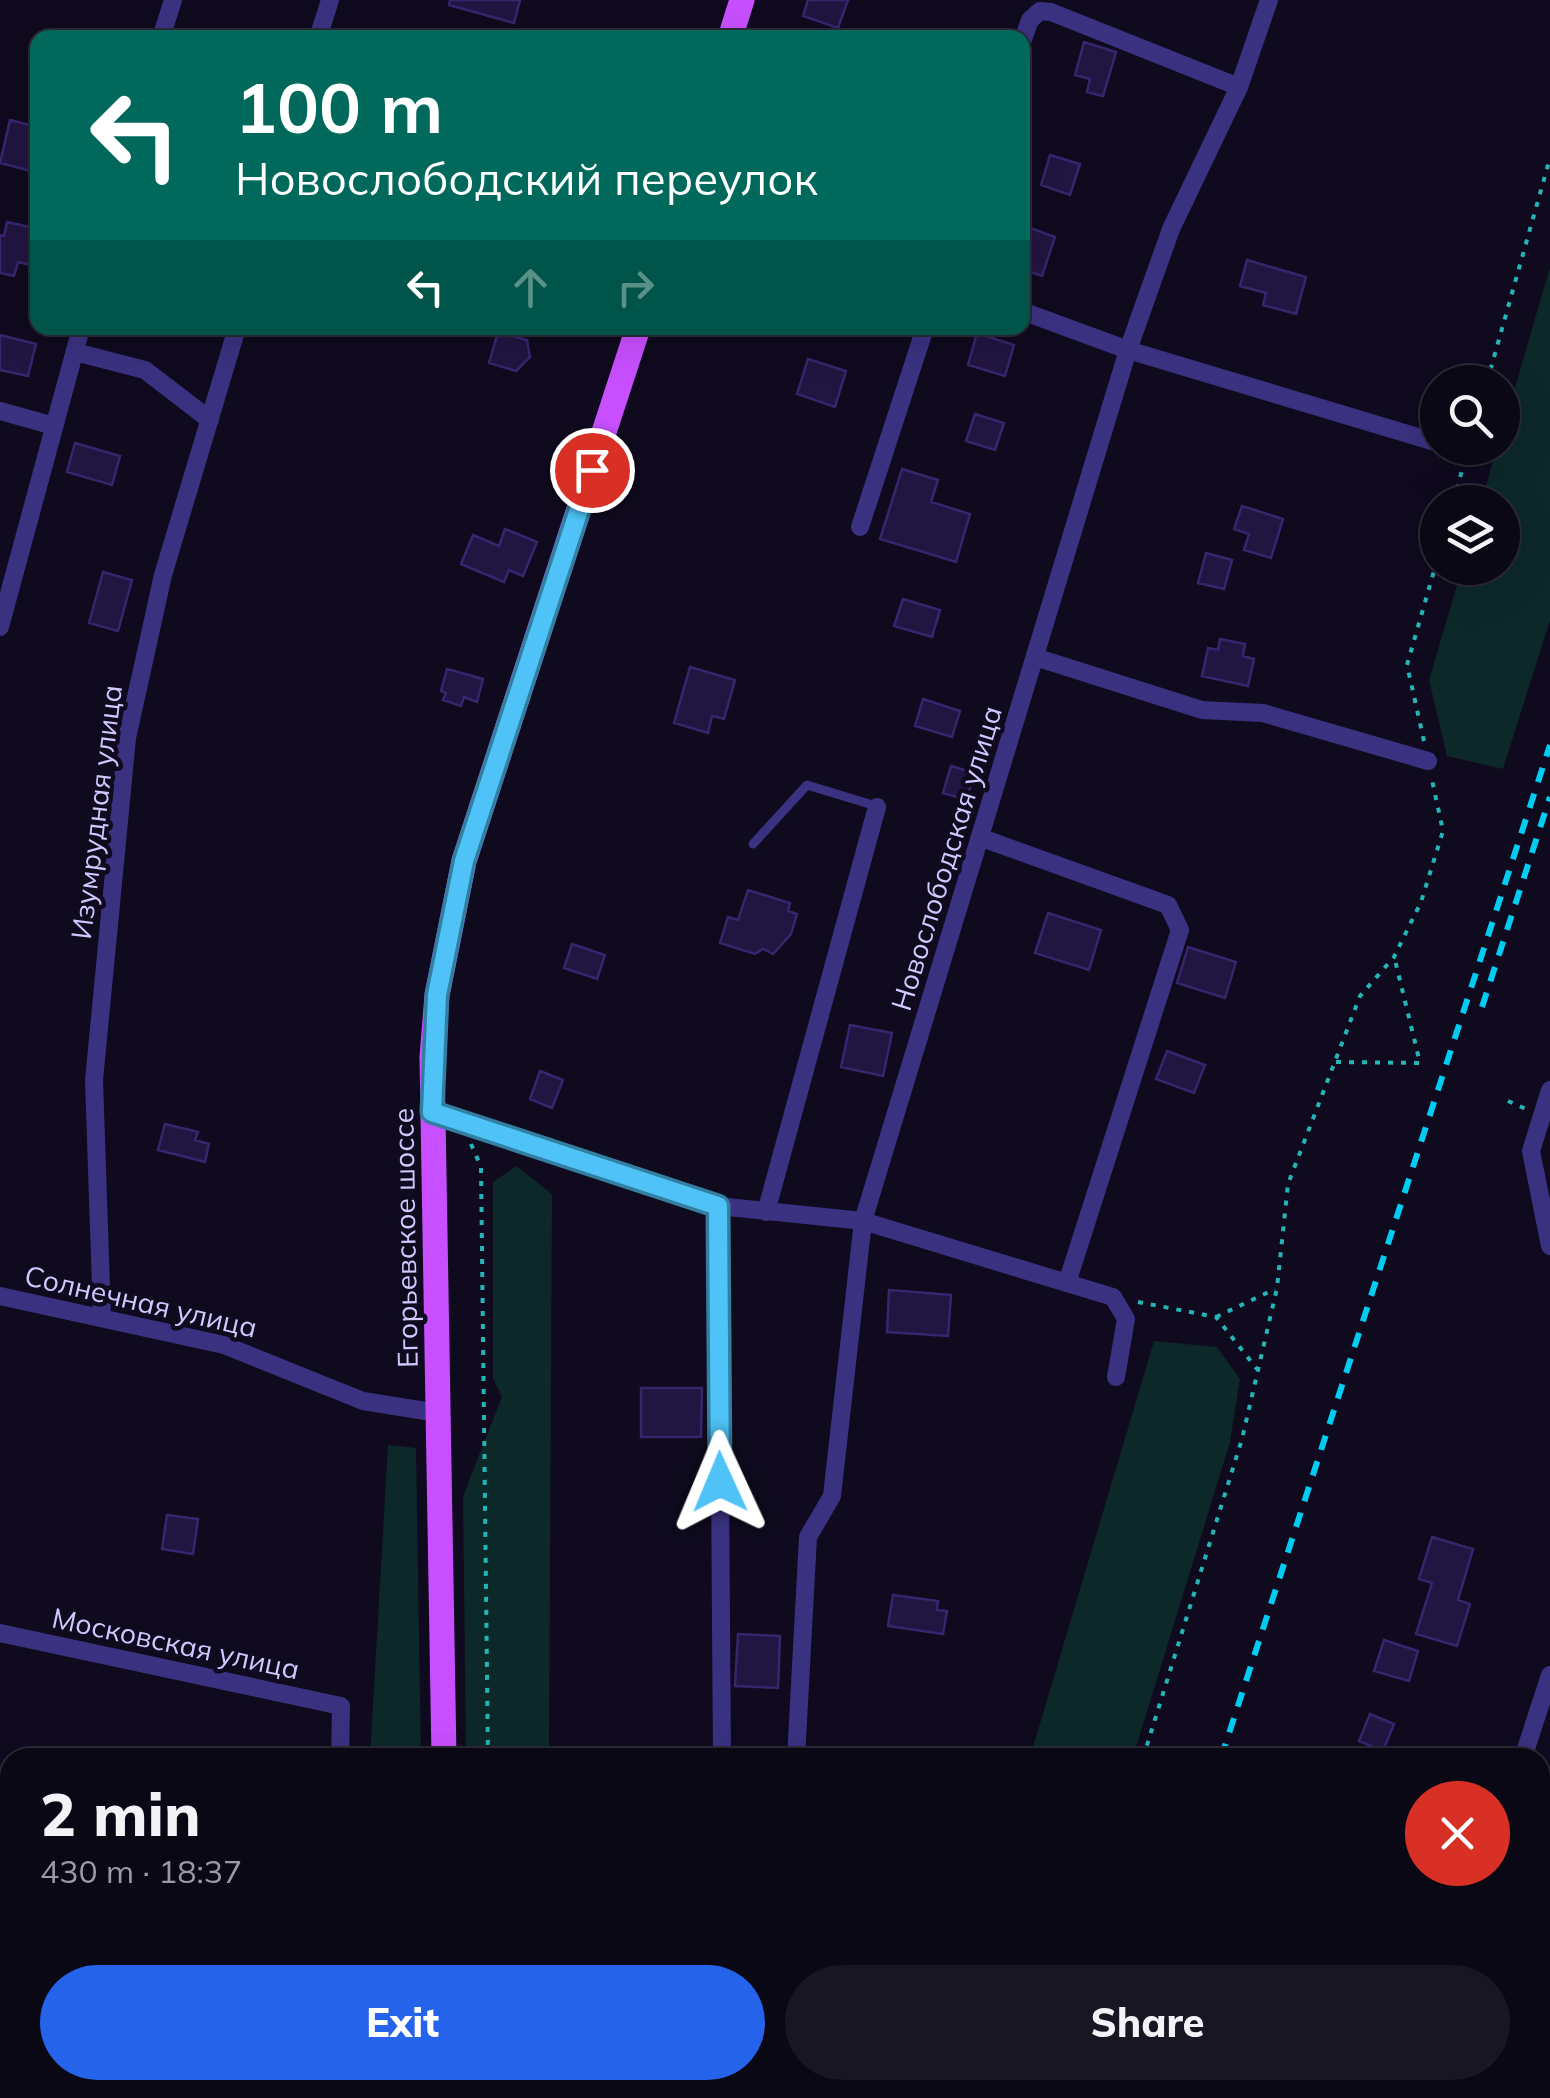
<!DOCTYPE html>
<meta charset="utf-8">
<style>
:root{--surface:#0b0816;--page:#191623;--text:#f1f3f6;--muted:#9a9aa1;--line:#2b2935;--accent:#2563eb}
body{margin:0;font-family:Mulish,sans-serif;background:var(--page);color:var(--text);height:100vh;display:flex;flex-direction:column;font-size:38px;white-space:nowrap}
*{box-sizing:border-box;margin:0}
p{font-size:32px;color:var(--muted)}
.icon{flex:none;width:55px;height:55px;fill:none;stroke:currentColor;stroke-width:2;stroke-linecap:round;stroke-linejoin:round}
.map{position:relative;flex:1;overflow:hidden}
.details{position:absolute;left:0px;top:1748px;width:1550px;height:352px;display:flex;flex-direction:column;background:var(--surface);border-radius:30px 30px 0 0;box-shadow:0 10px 40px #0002,0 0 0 2px var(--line)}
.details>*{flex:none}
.guide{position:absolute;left:30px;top:30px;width:1000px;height:305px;border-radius:20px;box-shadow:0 10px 40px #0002,0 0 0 2px var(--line);background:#00695c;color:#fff;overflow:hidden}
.fabs{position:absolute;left:1420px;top:365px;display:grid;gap:20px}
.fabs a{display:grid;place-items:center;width:100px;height:100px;border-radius:50%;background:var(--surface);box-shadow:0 10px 40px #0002,0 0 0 2px var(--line);font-size:50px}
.pin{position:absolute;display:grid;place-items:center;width:85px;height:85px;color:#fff;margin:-42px;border:5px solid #fff;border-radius:50%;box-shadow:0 2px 10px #0007}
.me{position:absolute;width:110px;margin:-55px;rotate:359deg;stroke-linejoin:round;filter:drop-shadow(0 0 8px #0008)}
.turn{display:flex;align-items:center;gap:35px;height:210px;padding:0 40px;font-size:45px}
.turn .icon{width:130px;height:130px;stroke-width:2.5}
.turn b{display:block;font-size:70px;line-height:85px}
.lanes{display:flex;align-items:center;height:95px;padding:0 40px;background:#0003;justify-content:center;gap:50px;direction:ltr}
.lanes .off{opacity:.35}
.round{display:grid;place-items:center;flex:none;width:105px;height:105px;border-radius:52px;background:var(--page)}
.head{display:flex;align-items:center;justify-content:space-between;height:170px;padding:0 40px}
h1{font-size:60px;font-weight:800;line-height:75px}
.primary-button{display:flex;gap:20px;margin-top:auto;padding:20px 40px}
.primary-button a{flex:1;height:115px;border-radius:60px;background:var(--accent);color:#fff;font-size:40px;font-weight:800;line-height:115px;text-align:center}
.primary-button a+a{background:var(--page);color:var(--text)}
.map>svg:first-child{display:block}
.green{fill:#0d2829}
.building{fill:#211541;stroke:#38256e;stroke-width:2.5}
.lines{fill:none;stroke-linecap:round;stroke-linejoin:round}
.path{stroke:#24b6b7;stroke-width:4;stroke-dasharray:5 8;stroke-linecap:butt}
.lane{stroke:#3a3281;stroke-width:9}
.street{stroke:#3a3281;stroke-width:18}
.primary{stroke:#c84fff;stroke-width:25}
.rail{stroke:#00cbf3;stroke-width:6;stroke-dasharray:15 12;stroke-linecap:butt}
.route-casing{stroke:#337fa1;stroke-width:25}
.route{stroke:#4fc3f7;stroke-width:18}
.labels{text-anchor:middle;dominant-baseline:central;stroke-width:9;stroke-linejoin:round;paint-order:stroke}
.street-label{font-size:28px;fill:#d1c8ff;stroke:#0f0a1e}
</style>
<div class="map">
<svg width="1550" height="2098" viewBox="0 0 1550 2098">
<rect width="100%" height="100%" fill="#0f0a1e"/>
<!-- green -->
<path class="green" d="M1550 267V620L1503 769 1447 756 1429 680 1462 568H1502V502H1481L1497 448H1502L1503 429Z
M516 1166 552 1194 549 1757H466L463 1496 502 1397 493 1378V1182Z
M1154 1341 1217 1347 1240 1379 1230 1442 1133 1757H1030Z
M388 1445 416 1448 421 1757H370Z"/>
<!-- building -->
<path class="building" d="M450 0H520L514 23 449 5Z
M808 0H848L838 28 803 16Z
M1084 42 1116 52 1103 96 1087 92 1090 79 1075 75Z
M10 120 38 127V173L0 163Z
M1050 155 1080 164 1070 195 1041 185Z
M7 222 34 228 32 239 38 240 35 266 18 262 14 276 0 273V235L4 236Z
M1022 225 1055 237 1042 276 1022 269Z
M1247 260 1306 277 1296 314 1263 305 1266 293 1240 286Z
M498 332 527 340 530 357 516 371 489 363Z
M977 333 1014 345 1005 376 968 365Z
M0 335 36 344 28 376 0 370Z
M808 359 846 371 835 407 797 394Z
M975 414 1004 423 995 450 966 441Z
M75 443 120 456 112 485 67 472Z
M902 469 938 480 931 502 970 514 956 562 880 539Z
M1242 506 1283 519 1271 558 1244 550 1249 534 1234 529Z
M505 529 537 542 523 576 509 570 504 582 461 564 473 535 499 546Z
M1206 553 1232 560 1224 589 1198 583Z
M103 572 132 580 118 631 89 623Z
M903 599 940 610 932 637 894 626Z
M1220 639 1245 644 1243 656 1254 659 1248 686 1202 676 1208 648 1218 650Z
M690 667 735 680 724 719 712 716 708 733 674 723Z
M447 669 483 679 477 702 464 697 461 706 443 700 446 693 441 691Z
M923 699 960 711 952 737 915 726Z
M951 766 975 773 966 800 943 793Z
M748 890 790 903 788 911 797 914 791 934 773 954 763 949 755 954 720 943 728 917 738 920Z
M1048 913 1101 930 1089 970 1035 953Z
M572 944 605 955 597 979 564 968Z
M1188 947 1236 962 1225 998 1177 983Z
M850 1025 892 1033 883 1076 841 1067Z
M1167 1051 1205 1065 1194 1093 1156 1079Z
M540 1071 563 1080 552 1108 530 1099Z
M165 1124 198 1132 195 1140 209 1144 205 1162 158 1150Z
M889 1290 951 1295 948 1336 887 1332Z
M641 1388H702L701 1437H641Z
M167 1515 198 1519 193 1554 162 1549Z
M1432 1537 1473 1549 1458 1600 1470 1604 1457 1646 1416 1634 1432 1583 1419 1579Z
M893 1595 938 1601 937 1610 947 1611 943 1634 888 1626Z
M738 1634 780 1636 778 1688 735 1686Z
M1384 1640 1418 1651 1409 1681 1374 1671Z
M1370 1714 1394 1724 1383 1751 1359 1741Z"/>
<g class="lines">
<!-- path -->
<path class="path" d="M1487 382 1550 158
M1453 502 1463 467
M1424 741 1407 665 1438 557
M1336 1062 1420 1063 1395 960
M1508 1101 1526 1109
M471 1144 481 1167 488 1758
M1138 1302 1216 1317 1257 1369
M1216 1317 1275 1289
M1143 1758 1242 1439 1277 1288 1288 1184 1360 996 1394 957 1421 902 1443 831 1432 780
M492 2090V2098
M1038 2098 1040 2090"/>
<!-- lane -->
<path class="lane" d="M753 844 807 785 876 806"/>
<!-- street -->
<path class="street" d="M161 38 173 0
M318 38 330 0
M1022 42 1030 20 1040 11 1051 12 1239 87
M1022 311 1128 350 1438 443
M75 352 145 370 210 420
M0 411 54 426
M1451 448 1467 452
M860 527 925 328
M0 627 81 328
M1035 657 1202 710 1263 713 1428 761
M982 838 1168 905 1180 930 1067 1283
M1550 1090 1531 1151 1550 1246
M432 1112 718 1206 863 1221 1113 1297 1126 1319 1116 1377
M718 1206 722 1758
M766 1212 877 807
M0 1296 224 1345 363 1401 438 1413
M102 1317 94 1080 127 738 163 575 237 328
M0 1633 341 1706 340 1758
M796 1758 808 1537 832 1496 863 1221 1128 350 1171 229 1239 87 1269 0
M1523 1758 1550 1675
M0 1960 10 1962
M340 2090V2098
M667 2098 669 2090
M1410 2098 1413 2090"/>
<!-- primary -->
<path class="primary" d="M730 38 742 0
M444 1758 432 1057 437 995 464 861 638 328
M450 2090V2098"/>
<!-- rail -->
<path class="rail" d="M1482 1007 1550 797
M1221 1758 1550 745
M1121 2098 1124 2090"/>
</g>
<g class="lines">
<defs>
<path id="route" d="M592 470 464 861 437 995 432 1112 718 1206 720 1482"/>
</defs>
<!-- route casing -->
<use href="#route" class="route-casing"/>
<!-- route -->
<use href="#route" class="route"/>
</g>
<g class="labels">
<!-- street labels -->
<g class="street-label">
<text transform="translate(96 812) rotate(-83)">Изумрудная улица</text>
<text transform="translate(946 858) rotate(-73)">Новослободская улица</text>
<text transform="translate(405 1238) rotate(-91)">Егорьевское шоссе</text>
<text transform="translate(141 1301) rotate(13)">Солнечная улица</text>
<text transform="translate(176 1643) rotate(12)">Московская улица</text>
</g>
</g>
</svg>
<div class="fabs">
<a><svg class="icon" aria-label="search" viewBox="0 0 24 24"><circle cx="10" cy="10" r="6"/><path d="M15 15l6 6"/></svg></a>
<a><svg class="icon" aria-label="layers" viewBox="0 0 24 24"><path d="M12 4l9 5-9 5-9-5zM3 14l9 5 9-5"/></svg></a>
</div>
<div class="pin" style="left:592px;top:470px;background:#d93025"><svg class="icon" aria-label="arrive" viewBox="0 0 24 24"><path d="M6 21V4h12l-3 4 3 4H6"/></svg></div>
<svg class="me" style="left:720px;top:1482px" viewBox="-20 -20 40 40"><path d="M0-17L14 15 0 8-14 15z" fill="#4fc3f7" stroke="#fff" stroke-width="4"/></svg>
<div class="guide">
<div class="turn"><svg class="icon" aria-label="left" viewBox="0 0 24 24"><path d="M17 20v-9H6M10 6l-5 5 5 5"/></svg><div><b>100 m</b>Новослободский переулок</div></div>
<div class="lanes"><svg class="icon" aria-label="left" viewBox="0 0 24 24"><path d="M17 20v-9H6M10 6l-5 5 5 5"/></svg><svg class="icon off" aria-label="ahead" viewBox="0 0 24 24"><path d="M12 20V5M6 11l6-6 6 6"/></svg><svg class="icon off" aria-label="right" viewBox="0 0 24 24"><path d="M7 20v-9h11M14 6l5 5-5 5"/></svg></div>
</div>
<section class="details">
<div class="head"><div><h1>2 min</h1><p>430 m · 18:37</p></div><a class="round" style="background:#d93025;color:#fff"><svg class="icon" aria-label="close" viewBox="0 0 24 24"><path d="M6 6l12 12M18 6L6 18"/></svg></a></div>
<div class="primary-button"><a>Exit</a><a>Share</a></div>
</section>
</div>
